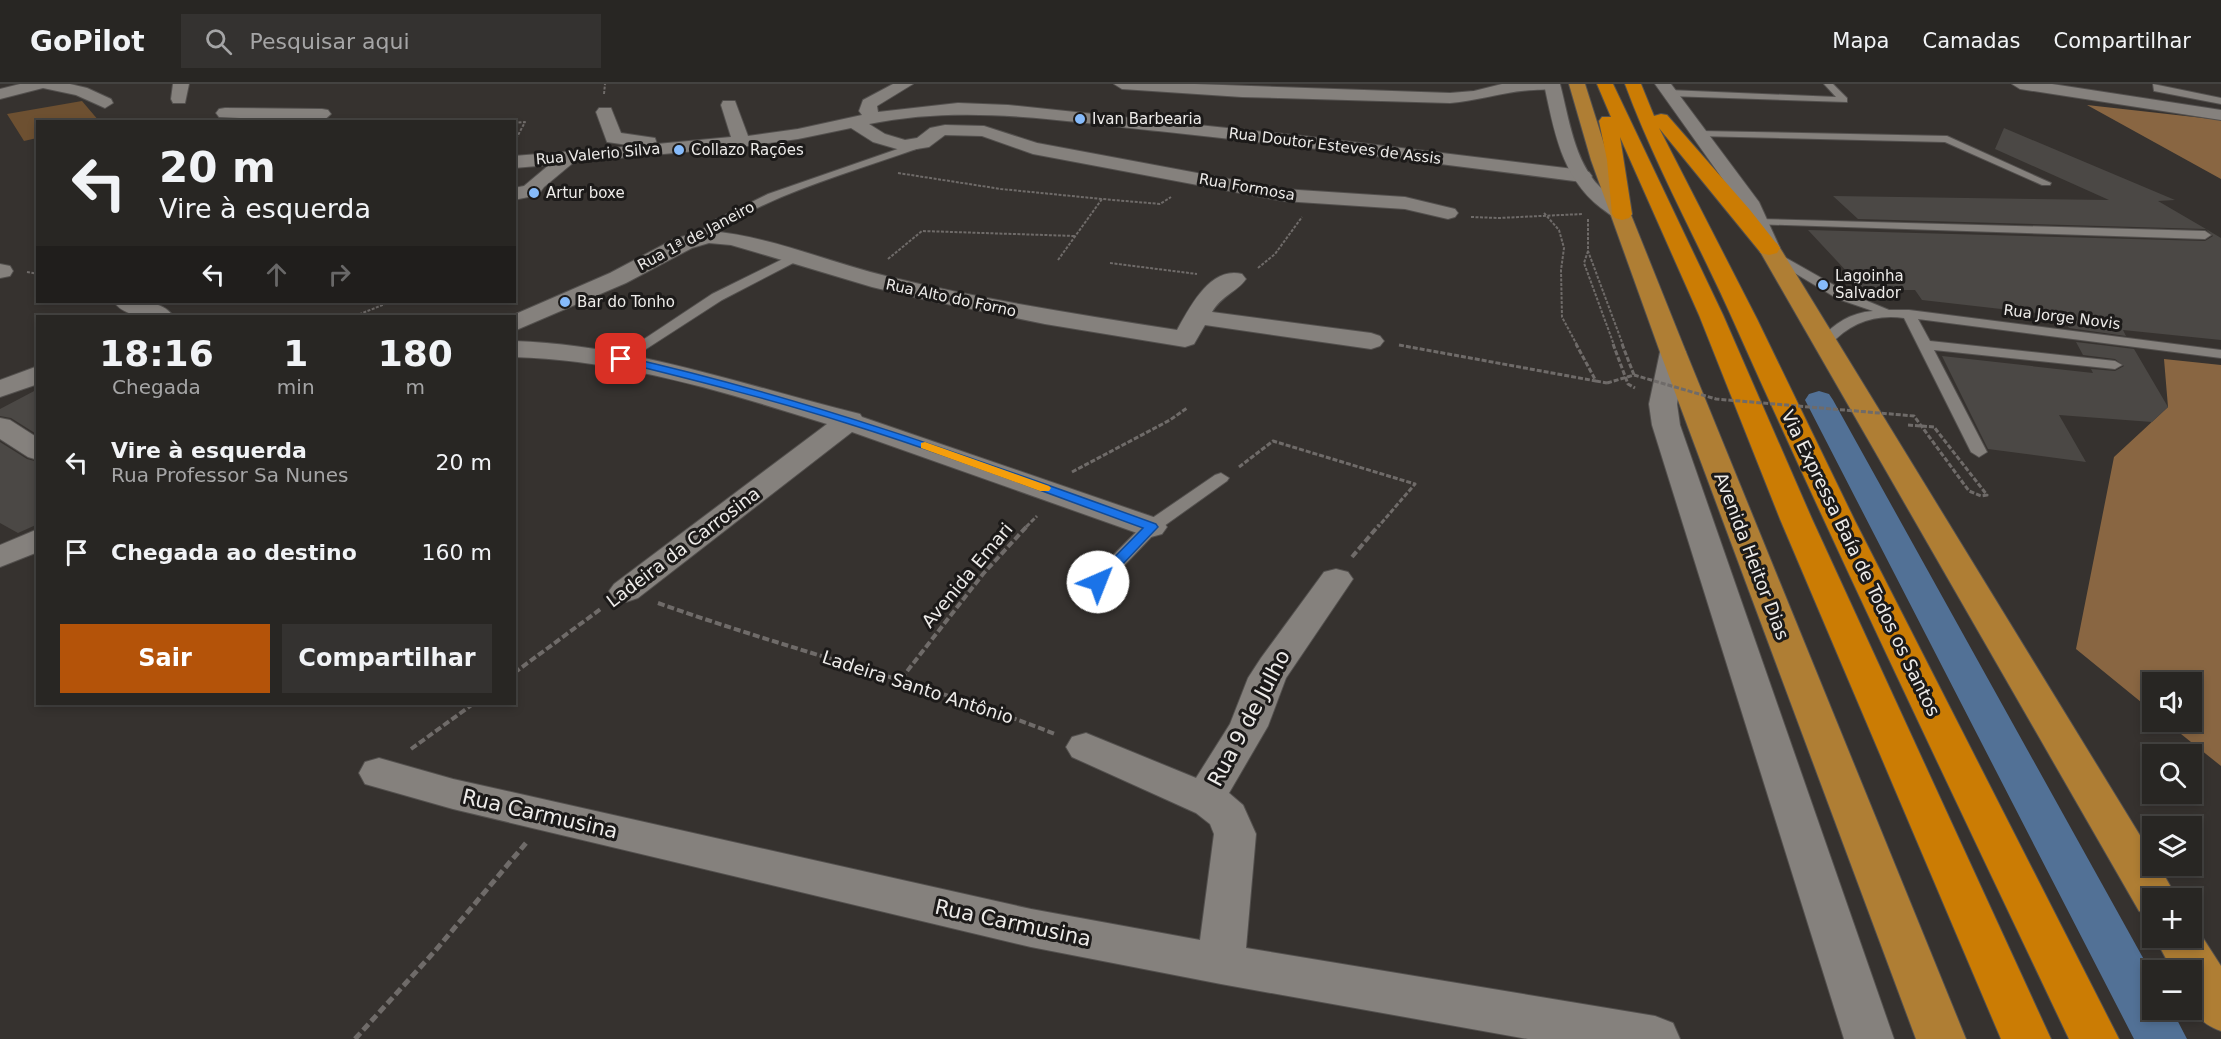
<!DOCTYPE html>
<html lang="pt">
<meta charset="utf-8">
<style>
:root{--surface:#282623;--page:#343230;--text:#f1f3f6;--muted:#a5a5a6;--line:#444341;--accent:#b45309}
body{margin:0;font-family:"DejaVu Sans",sans-serif;background:var(--page);color:var(--text);height:100vh;display:flex;flex-direction:column;font-size:22px;white-space:nowrap}
*{box-sizing:border-box;margin:0}
p{font-size:20px;color:var(--muted)}
.icon{flex:none;width:33px;height:33px;fill:none;stroke:currentColor;stroke-width:2;stroke-linecap:round;stroke-linejoin:round}
.map{position:relative;flex:1;overflow:hidden}
.details{position:absolute;left:36px;top:231px;width:480px;height:390px;display:flex;flex-direction:column;background:var(--surface);border-radius:0px;box-shadow:0 3px 9px #0003,0 0 0 2px var(--line)}
.details>*{flex:none}
.guide{position:absolute;left:36px;top:36px;width:480px;height:183px;border-radius:0px;box-shadow:0 3px 9px #0003,0 0 0 2px var(--line);background:#282623;color:var(--text);overflow:hidden}
.buttons{position:absolute;left:2142px;top:588px;display:grid;gap:12px}
.buttons a{display:grid;place-items:center;width:60px;height:60px;border-radius:0px;background:var(--surface);box-shadow:0 3px 9px #0003,0 0 0 2px var(--line);font-size:30px}
.pin{position:absolute;display:grid;place-items:center;width:51px;height:51px;color:#fff;margin:-26px;border-radius:12px;box-shadow:0 3px 9px #0006}
.me{position:absolute;width:66px;margin:-33px;rotate:44deg;stroke-linejoin:round;filter:drop-shadow(0 0 4px #0008)}
.turn{display:flex;align-items:center;gap:21px;height:126px;padding:0 24px;font-size:27px}
.turn .icon{width:78px;height:78px;stroke-width:2.5}
.turn b{display:block;font-size:42px;line-height:51px}
.lanes{display:flex;align-items:center;height:57px;padding:0 24px;background:#0003;justify-content:center;gap:30px;direction:ltr}
.lanes .off{opacity:.35}
.eta{display:flex;justify-content:space-evenly;align-items:center;height:102px;text-align:center}
.eta b{font-size:36px;font-weight:600;line-height:42px}
.button{display:flex;gap:12px;margin-top:auto;padding:12px 24px}
.button a{flex:1;height:69px;border-radius:0px;background:var(--accent);color:#fff;font-size:24px;font-weight:600;line-height:69px;text-align:center}
.button a+a{background:var(--page);color:var(--text)}
ul{padding:0;list-style:none}
li{display:flex;align-items:center;gap:18px;height:90px;padding:0 24px}
li div{flex:1}
li b{display:block;font-size:22px}
li em{font-style:normal}
header{display:flex;align-items:center;gap:36px;box-sizing:border-box;height:84px;padding:0 30px;background:var(--surface);border-bottom:2px solid var(--line)}
header strong{font-size:28px}
nav{display:flex;gap:33px;margin-inline-start:auto;font-size:21px}
.search{width:420px;height:54px;background:var(--page);display:flex;align-items:center;gap:15px;box-sizing:border-box;padding:0 21px;border-radius:0px;color:var(--muted);font-size:22px}
.map>svg:first-child{display:block}
.green{fill:#6d5031}
.forest{fill:#896642}
.lines{fill:none;stroke-linecap:round;stroke-linejoin:round}
.canal{fill:#527196;fill-rule:evenodd}
.building{fill:#4b4845}
.lane-casing{stroke:#53504e;stroke-width:2}
.street-casing{stroke:#53504e;stroke-width:2}
.secondary-casing{stroke:#53504e;stroke-width:2}
.primary-casing{stroke:#53504e;stroke-width:2}
.highway-casing{stroke:#53504e;stroke-width:2}
.path-far3{stroke:#6f6b69;stroke-width:2;stroke-dasharray:3 1.5;stroke-linecap:butt}
.path-far2{stroke:#6f6b69;stroke-width:3;stroke-dasharray:5 2;stroke-linecap:butt}
.path-far1{stroke:#6f6b69;stroke-width:4;stroke-dasharray:7 3;stroke-linecap:butt}
.path{stroke:#6f6b69;stroke-width:5;stroke-dasharray:8 4;stroke-linecap:butt}
.lane{fill:#85817d;fill-rule:evenodd}
.street{fill:#85817d;fill-rule:evenodd}
.secondary{fill:#85817d;fill-rule:evenodd}
.primary{fill:#af7e34;fill-rule:evenodd}
.highway{fill:#cb7c04;fill-rule:evenodd}
.path-bridge{stroke:#6f6b69;stroke-width:3;stroke-dasharray:5 2;stroke-linecap:butt}
.route{fill:#1a73e8;stroke:#114b97;stroke-width:1.5}
.slow{fill:#f59e0b}
.poi-dot{fill:#86bbfb;stroke:#1c1a19;stroke-width:2}
.labels{text-anchor:middle;dominant-baseline:central;stroke-width:6;stroke-linejoin:round;paint-order:stroke}
.far-poi-label{font-size:15px;fill:#edebe9;stroke:#1c1a19;text-anchor:start}
.far-street-label{font-size:15px;fill:#edebe9;stroke:#1c1a19}
.street-label{font-size:18px;fill:#edebe9;stroke:#1c1a19}
.near-street-label{font-size:21px;fill:#edebe9;stroke:#1c1a19}
</style>
<header>
<strong>GoPilot</strong>
<div class="search"><svg class="icon" aria-label="search" viewBox="0 0 24 24"><circle cx="10" cy="10" r="6"/><path d="M15 15l6 6"/></svg>Pesquisar aqui</div>
<nav><a>Mapa</a><a>Camadas</a><a>Compartilhar</a></nav>
</header>
<div class="map">
<svg width="2221" height="955" viewBox="0 0 2221 955">
<rect width="100%" height="100%" fill="#36322f"/>
<!-- green -->
<path class="green" d="M82 17 99 37 38 38 37 54 24 57 7 30Z"/>
<!-- forest -->
<path class="forest" d="M2087 21 2221 36V95Z
M2164 275 2221 281V682L2166 638H2192V598H2152V627L2076 565 2114 373 2168 323Z"/>
<g class="lines">
<!-- canal -->
<path class="canal" d="M1819 307 1829 310 1833 316 2152 890V926H2172L2187 955H2134L1805 316 1809 310Z"/>
</g>
<!-- building -->
<path class="building" d="M2004 44 2175 116 2158 117 2206 145 1858 135 1833 112 2109 116 1995 65Z
M2206 145 2221 154V256L2123 246 2126 252 2069 244 2062 232 1922 216 1915 206H1864L1808 146 2205 157 2213 152Z
M2076 258 2134 265 2168 323 2152 338 2059 331 2086 378 1988 365 1942 272 2093 289 2091 285 2115 287 2124 282 2115 275 2083 271Z
M38 305V351L11 334 0 332V325Z
M0 358 27 375 38 378V440L18 449 0 439Z"/>
<g class="lines">
<defs>
<path id="lane" d="M1824 0H1833L1847 14V18L1669 12 1665 9 1669 6 1836 13Z
M2153 0 2221 14V20L2154 7Z
M1700 47 1947 52 2051 99 2050 101H2042L1945 58 1697 52 1695 50Z
M915 59 920 62 919 64C843 91 766 111 700 157H692L690 155 715 136 768 110Z
M1757 135 2205 147 2211 151 2205 155 1753 140V136Z
M1772 166 1848 209 1889 226H1909L2221 266V274L1918 235 1930 257 2115 277 2122 281 2115 285 1934 266 1987 368 1979 373 1971 368 1904 234C1874 230 1850 239 1830 261H1820L1818 258 1820 255C1835 239 1850 229 1873 227L1838 215 1768 173V167Z
M795 169 801 173 799 176 722 216 626 278 621 279 614 275 712 210Z
M1221 389 1229 394 1227 397 1157 447 1091 516H1077L1075 512 1077 508 1145 439 1215 391Z"/>
<path id="street" d="M20 0H70L87 4 111 15 113 19 105 24 76 11 43 4 0 15V5Z
M173 0H189L185 19H173L171 15Z
M893 0H913L877 22 878 28 958 19 1008 21 1303 52 1582 86 1589 88 1592 92 1589 96 1582 98C1441 80 1300 62 1158 47 1062 37 965 20 869 40L885 50 905 56 917 54 930 44 945 41 984 42 1037 59 1283 105 1405 113 1455 125 1458 129 1455 133 1448 135 1405 125 1283 117 1033 70 982 52 945 51 929 63 904 67 873 58 851 44 798 55 741 63 574 78 544 103 538 111 514 116V104L524 102 549 81 514 84V72L635 62 607 58 596 28 599 24H611L621 49 655 54 657 60 731 53 721 21 723 17H735L748 52 798 45 862 31 859 27 863 16Z
M1114 0H1195L1450 9 1474 7 1502 0H1560C1554 7 1543 5 1534 6 1505 7 1478 17 1450 19L1242 13 1122 5Z
M225 24 322 25 328 26 331 30 322 38 219 33 216 29 219 25Z
M709 147C771 152 830 179 890 193 985 216 1081 231 1177 246 1190 223 1210 182 1242 190L1246 195C1237 208 1222 211 1212 228L1371 249 1380 252 1384 257 1380 262 1371 265 1205 241 1194 260 1185 263 1045 240 922 215 872 203 755 168 731 161 709 159 692 164 626 199 514 247V232H511L610 189 676 154Z
M0 180 10 182 13 187 10 192 0 194Z
M114 218C132 216 162 215 173 232 155 234 126 235 114 218Z
M514 257C634 261 746 302 860 330L862 333 1162 436 1167 443 1162 450 1151 453 1140 450 852 348 638 514 626 518 614 514 609 507 614 500 827 340C725 308 622 276 514 273Z
M1673 260 1682 263 1686 268 1677 320 1680 341 1894 955H1844L1652 341 1649 320 1660 268 1664 263Z
M38 282V300L0 313V296Z
M0 334 10 336 38 354V376L28 373 0 355Z
M38 445V468L0 483V461Z
M1336 485 1348 488 1353 495 1286 594 1268 642 1229 709 1243 721 1256 750 1246 864 1655 932 1673 939 1680 955H1528L1221 900 1031 863 453 725 365 700 359 689 365 678 379 674 453 695 1031 825 1200 856 1214 750 1210 740 1196 729 1072 673 1066 663 1072 653 1086 649 1196 694 1230 640 1248 594 1261 574 1324 488Z"/>
<path id="secondary" d="M1544 0H1560C1569 34 1574 77 1600 103 1609 111 1620 118 1629 126L1632 130 1629 134C1617 138 1611 131 1601 124 1561 93 1554 46 1544 0Z
M1655 0H1671L1759 118 1780 164 1777 169 1769 171 1761 169 1739 118Z
M2012 0H2052L2221 26V36L2020 5Z"/>
<path id="primary" d="M1569 0H1585L1609 76 1686 268 1966 955H1916L1660 268 1591 76Z
M1769 157 1777 159 1780 164 2152 771V782H2159L2177 814H2152V832L2139 827 1758 164 1761 159Z
M2192 839 2194 840 2221 882V947C2188 935 2192 917 2192 886H2172L2155 854H2192Z"/>
<path id="highway" d="M1597 0H1613L1723 231 1812 435 2051 955H2001L1780 435 1699 231 1620 53 1632 130 1629 134 1622 136 1615 134 1612 130 1607 76 1599 37 1602 33H1611Z
M1625 0H1641L1654 32 1661 30 1667 31 1750 126 1780 164 1777 169 1769 171 1761 169 1659 44 1757 235 1855 437 2119 955H2069C1957 719 1844 484 1737 245 1701 163 1656 84 1625 0Z"/>
</defs>
<!-- lane casing -->
<use href="#lane" class="lane-casing"/>
<!-- street casing -->
<use href="#street" class="street-casing"/>
<!-- secondary casing -->
<use href="#secondary" class="secondary-casing"/>
<!-- primary casing -->
<use href="#primary" class="primary-casing"/>
<!-- highway casing -->
<use href="#highway" class="highway-casing"/>
<!-- path-far3 -->
<path class="path-far3" d="M604 10 605 0
M514 39 525 38 516 55
M898 89 1001 105 1102 115
M1544 129 1559 146 1564 164 1561 186 1562 233 1577 261
M1471 133 1499 134 1583 130
M1588 135V167L1623 261
M1588 167 1584 179 1614 261
M888 175 922 147 1075 152
M1058 176 1102 115 1160 120 1171 113
M1110 179 1197 190
M1258 184 1275 170 1302 133
M27 188 38 190
M355 232 390 218"/>
<!-- path-far2 -->
<path class="path-far2" d="M1613 260 1628 300 1635 304
M1622 260 1634 291
M1399 261 1596 297 1576 260
M1596 297 1607 299
M1908 341 1934 343
M1239 383 1273 357 1415 400 1378 443
M1072 388 1170 336 1187 324
M1026 443 1037 432"/>
<!-- path-far1 -->
<path class="path-far1" d="M1352 473 1379 441
M658 519C790 566 925 599 1055 650
M514 589 602 524
M901 595 983 490 1028 441
M411 665 473 620"/>
<!-- path -->
<path class="path" d="M355 955 435 867 526 759"/>
<!-- lane -->
<use href="#lane" class="lane"/>
<!-- street -->
<use href="#street" class="street"/>
<!-- secondary -->
<use href="#secondary" class="secondary"/>
<!-- primary -->
<use href="#primary" class="primary"/>
<!-- highway -->
<use href="#highway" class="highway"/>
<!-- path-bridge -->
<path class="path-bridge" d="M1607 299 1634 291 1716 315 1914 332 1969 407 1981 412 1987 411 1934 343"/>
</g>
<!-- route -->
<path class="route" d="M621 272C804 313 980 376 1156 440L1158 443 1103 501H1093L1091 498 1093 495 1143 444C1044 408 946 370 846 339 770 315 694 296 617 277V273Z"/>
<!-- slow -->
<path class="slow" d="M925 358 1049 402 1051 404 1049 407H1040L921 364V359Z"/>
<!-- markers -->
<g class="poi-dot">
<circle cx="1080" cy="35" r="6"/>
<circle cx="679" cy="66" r="6"/>
<circle cx="534" cy="109" r="6"/>
<circle cx="1823" cy="201" r="6"/>
<circle cx="565" cy="218" r="6"/>
</g>
<g class="labels">
<!-- far-poi labels -->
<g class="far-poi-label">
<text x="1092" y="35">Ivan Barbearia</text>
<text x="691" y="66">Collazo Rações</text>
<text x="546" y="109">Artur boxe</text>
<text x="1835" y="192">Lagoinha<tspan x="1835" dy="17">Salvador</tspan></text>
<text x="577" y="218">Bar do Tonho</text>
</g>
<!-- far-street labels -->
<g class="far-street-label">
<text transform="translate(1335 62) rotate(7)">Rua Doutor Esteves de Assis</text>
<text transform="translate(598 70) rotate(-5)">Rua Valerio Silva</text>
<text transform="translate(1247 103) rotate(10)">Rua Formosa</text>
<text transform="translate(696 152) rotate(-28)">Rua 1ª de Janeiro</text>
<text transform="translate(951 214) rotate(12)">Rua Alto do Forno</text>
<text transform="translate(2062 233) rotate(7)">Rua Jorge Novis</text>
</g>
<!-- street labels -->
<g class="street-label">
<text transform="translate(683 463) rotate(-37)">Ladeira da Carrosina</text>
<text transform="translate(1752 472) rotate(69)">Avenida Heitor Dias</text>
<text transform="translate(1861 479) rotate(64)">Via Expressa Baía de Todos os Santos</text>
<text transform="translate(967 491) rotate(-50)">Avenida Emari</text>
<text transform="translate(918 603) rotate(18)">Ladeira Santo Antônio</text>
</g>
<!-- near-street labels -->
<g class="near-street-label">
<text transform="translate(1249 634) rotate(-62)">Rua 9 de Julho</text>
<text transform="translate(540 730) rotate(13)">Rua Carmusina</text>
<text transform="translate(1013 839) rotate(12)">Rua Carmusina</text>
</g>
</g>
</svg>
<div class="buttons">
<a><svg class="icon" aria-label="sound" viewBox="0 0 24 24"><path d="M4 9h4l5-4v14l-5-4H4zM17 9q2 3 0 6"/></svg></a>
<a><svg class="icon" aria-label="search" viewBox="0 0 24 24"><circle cx="10" cy="10" r="6"/><path d="M15 15l6 6"/></svg></a>
<a><svg class="icon" aria-label="layers" viewBox="0 0 24 24"><path d="M12 4l9 5-9 5-9-5zM3 14l9 5 9-5"/></svg></a>
<a>+</a>
<a>−</a>
</div>
<div class="pin" style="left:621px;top:275px;background:#d93025"><svg class="icon" aria-label="arrive" viewBox="0 0 24 24"><path d="M6 21V4h12l-3 4 3 4H6"/></svg></div>
<svg class="me" style="left:1098px;top:498px" viewBox="-20 -20 40 40"><circle r="19" fill="#fff"/><path d="M0-13L10 11 0 6-10 11z" fill="#1a73e8"/></svg>
<div class="guide">
<div class="turn"><svg class="icon" aria-label="left" viewBox="0 0 24 24"><path d="M17 20v-9H6M10 6l-5 5 5 5"/></svg><div><b>20 m</b>Vire à esquerda</div></div>
<div class="lanes"><svg class="icon" aria-label="left" viewBox="0 0 24 24"><path d="M17 20v-9H6M10 6l-5 5 5 5"/></svg><svg class="icon off" aria-label="ahead" viewBox="0 0 24 24"><path d="M12 20V5M6 11l6-6 6 6"/></svg><svg class="icon off" aria-label="right" viewBox="0 0 24 24"><path d="M7 20v-9h11M14 6l5 5-5 5"/></svg></div>
</div>
<section class="details">
<div class="eta">
<div><b>18:16</b><p>Chegada</p></div>
<div><b>1</b><p>min</p></div>
<div><b>180</b><p>m</p></div>
</div>
<ul>
<li><svg class="icon" aria-label="left" viewBox="0 0 24 24"><path d="M17 20v-9H6M10 6l-5 5 5 5"/></svg><div><b>Vire à esquerda</b><p>Rua Professor Sa Nunes</p></div><em>20 m</em></li>
<li><svg class="icon" aria-label="arrive" viewBox="0 0 24 24"><path d="M6 21V4h12l-3 4 3 4H6"/></svg><div><b>Chegada ao destino</b></div><em>160 m</em></li>
</ul>
<div class="button"><a>Sair</a><a>Compartilhar</a></div>
</section>
</div>
